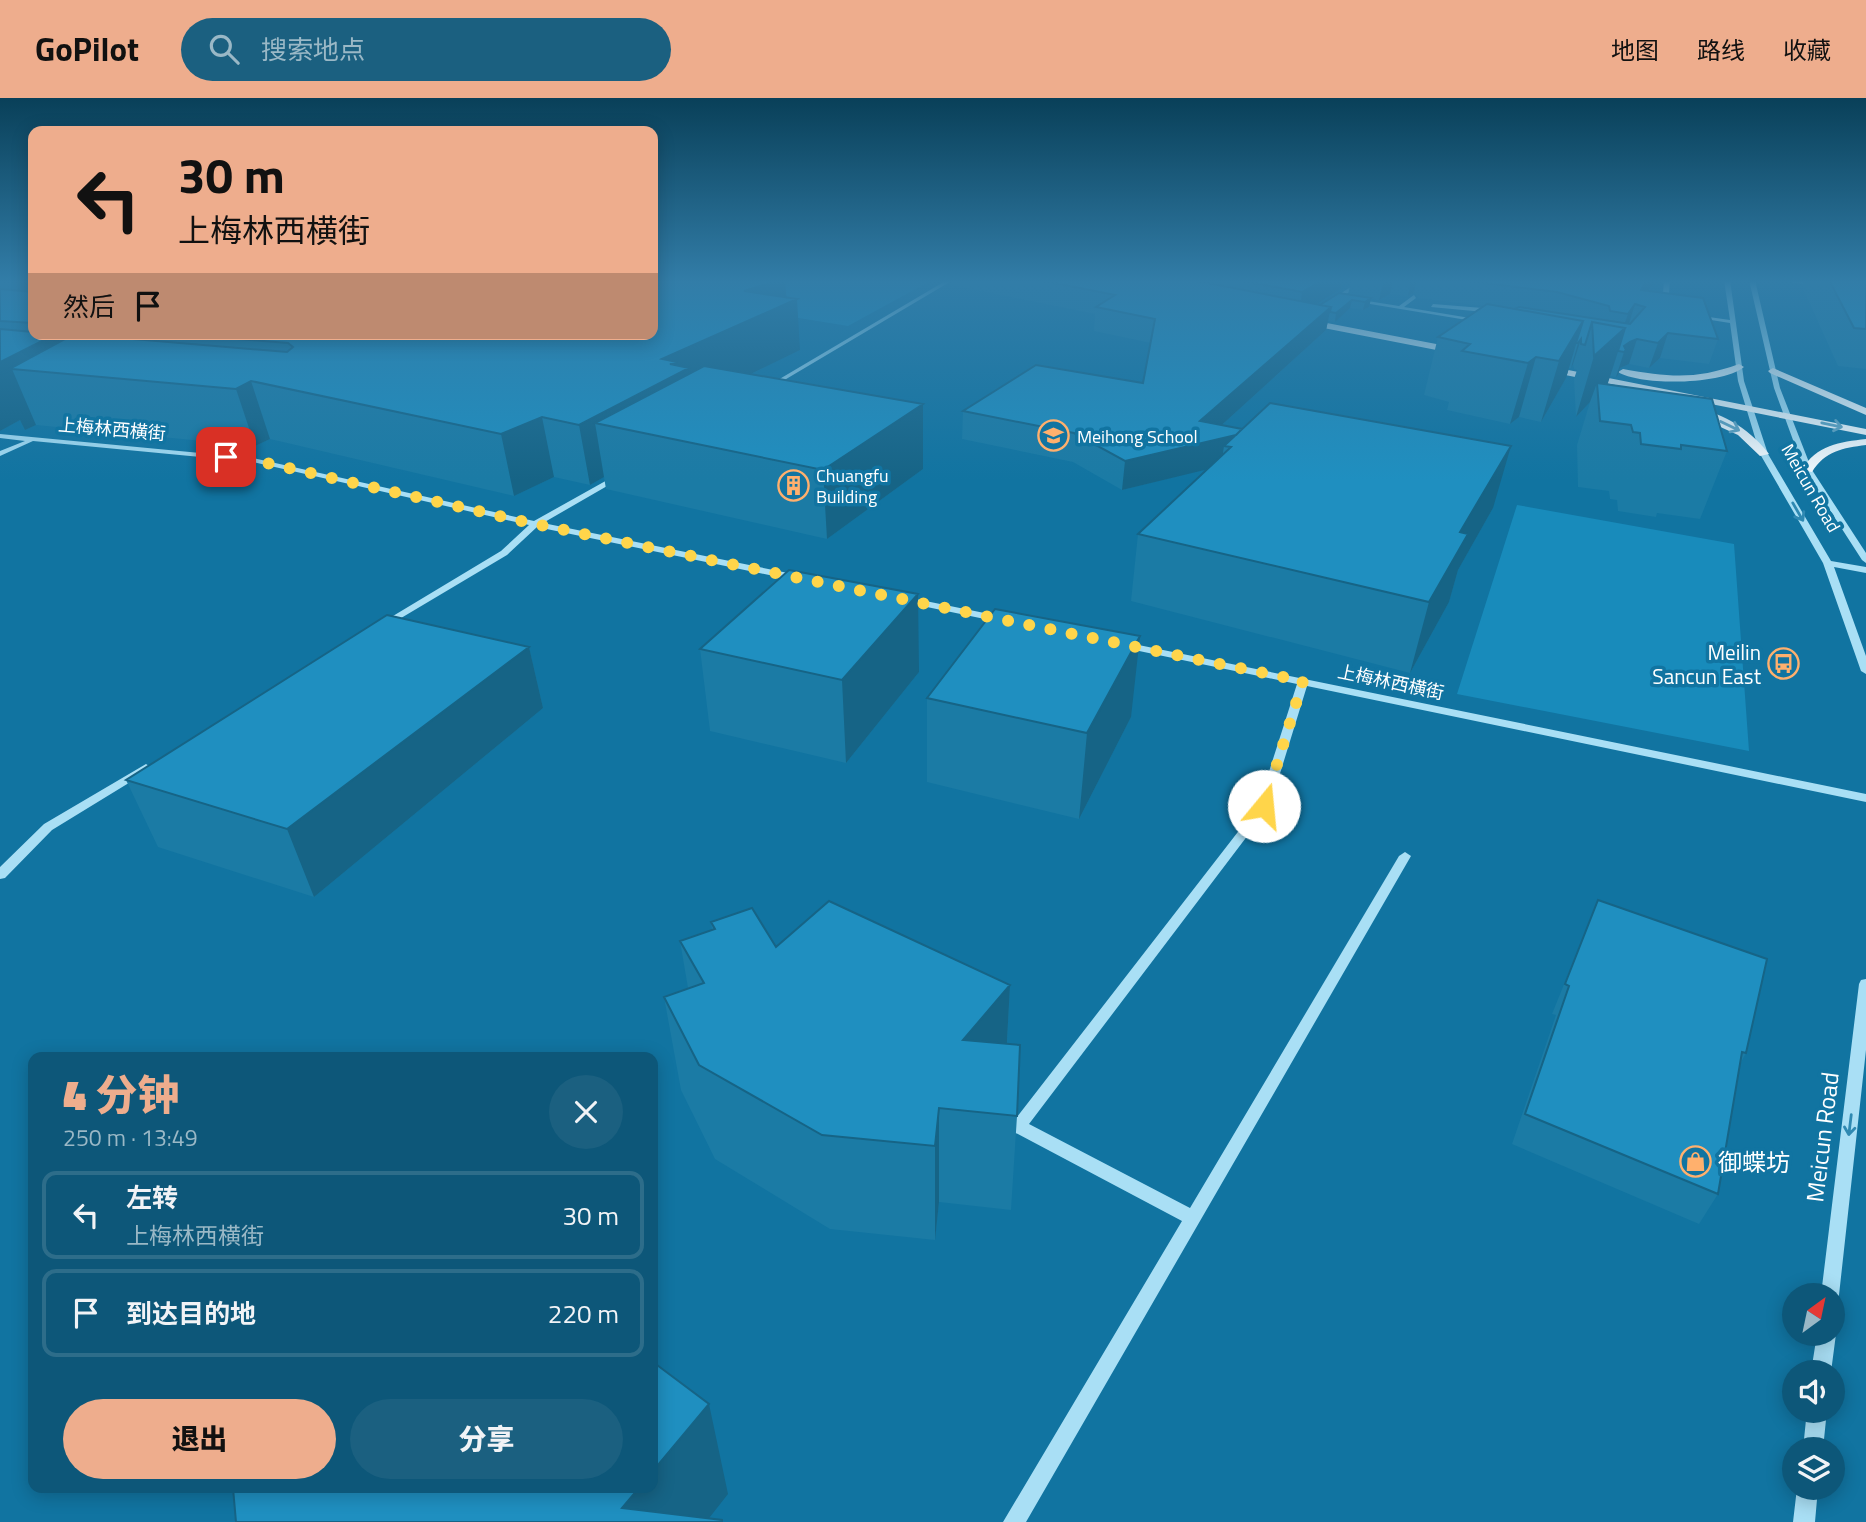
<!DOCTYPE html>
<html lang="zh">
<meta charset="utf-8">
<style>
:root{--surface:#0d5779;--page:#1b6080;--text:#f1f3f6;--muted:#9ab8c6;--line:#2d6d8a;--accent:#eead8d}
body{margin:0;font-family:"Titillium Web","Noto Sans SC",sans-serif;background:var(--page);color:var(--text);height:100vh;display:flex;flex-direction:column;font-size:26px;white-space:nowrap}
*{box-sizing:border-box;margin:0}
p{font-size:23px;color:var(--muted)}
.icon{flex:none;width:38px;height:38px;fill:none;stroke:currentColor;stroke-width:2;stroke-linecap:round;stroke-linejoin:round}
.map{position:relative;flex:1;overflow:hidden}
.side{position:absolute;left:28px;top:954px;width:630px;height:441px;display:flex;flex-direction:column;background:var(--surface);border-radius:14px;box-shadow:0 4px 18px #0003}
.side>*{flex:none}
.top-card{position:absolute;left:28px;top:28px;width:630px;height:214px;border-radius:14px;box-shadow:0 4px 18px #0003;background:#eead8d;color:#111;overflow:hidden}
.needle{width:46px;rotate:33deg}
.tools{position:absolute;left:1782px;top:1185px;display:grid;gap:14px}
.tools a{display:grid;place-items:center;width:63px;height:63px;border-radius:50%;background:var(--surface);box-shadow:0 4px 18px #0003;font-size:35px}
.pin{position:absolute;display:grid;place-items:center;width:60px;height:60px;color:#fff;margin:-30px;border-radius:14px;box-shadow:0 4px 10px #0006}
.me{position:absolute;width:77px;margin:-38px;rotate:17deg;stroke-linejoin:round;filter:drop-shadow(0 0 5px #0008)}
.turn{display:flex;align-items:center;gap:24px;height:147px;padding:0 35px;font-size:32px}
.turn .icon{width:91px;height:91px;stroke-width:2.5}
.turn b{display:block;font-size:49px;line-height:60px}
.then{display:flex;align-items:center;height:66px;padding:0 35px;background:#0003;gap:14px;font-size:26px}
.round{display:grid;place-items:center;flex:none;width:74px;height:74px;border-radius:37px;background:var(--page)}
.summary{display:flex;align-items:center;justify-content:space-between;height:119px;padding:0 35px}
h1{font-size:42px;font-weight:800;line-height:52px;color:var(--accent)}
.action{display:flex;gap:14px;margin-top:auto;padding:14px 35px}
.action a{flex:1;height:80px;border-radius:42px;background:var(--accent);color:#111;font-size:28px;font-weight:800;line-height:80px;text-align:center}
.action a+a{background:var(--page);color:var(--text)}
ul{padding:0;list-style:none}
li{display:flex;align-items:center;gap:21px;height:88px;margin:0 14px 10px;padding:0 21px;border:4px solid var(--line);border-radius:14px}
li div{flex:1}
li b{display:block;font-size:26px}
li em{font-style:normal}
header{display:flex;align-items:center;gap:42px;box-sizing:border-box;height:98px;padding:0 35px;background:var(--accent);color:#111}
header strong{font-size:33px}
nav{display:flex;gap:38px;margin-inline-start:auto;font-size:24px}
.search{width:490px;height:63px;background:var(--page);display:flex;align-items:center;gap:18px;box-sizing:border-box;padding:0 24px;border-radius:38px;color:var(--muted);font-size:26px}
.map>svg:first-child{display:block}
.green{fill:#188bbb}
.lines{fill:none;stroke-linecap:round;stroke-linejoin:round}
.minor{fill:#a9dff5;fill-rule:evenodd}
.major{fill:#f7fcff;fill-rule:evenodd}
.wall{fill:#1b7ba5;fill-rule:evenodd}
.shaded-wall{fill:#166486}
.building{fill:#1f8fc0;stroke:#166486;stroke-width:2}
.oneway{stroke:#62a4c2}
.oneway2{stroke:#2f89b2}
.route{stroke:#ffd54a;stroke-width:12;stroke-dasharray:0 21.6}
.labels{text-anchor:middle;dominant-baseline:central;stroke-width:7;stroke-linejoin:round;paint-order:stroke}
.far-street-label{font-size:18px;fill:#fff;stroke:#1174a1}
.far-poi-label{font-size:18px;fill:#fff;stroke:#1174a1;text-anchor:start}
.poi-label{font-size:21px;fill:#fff;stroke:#1174a1;text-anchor:end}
.near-street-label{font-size:24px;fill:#fff;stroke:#1174a1}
.near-poi-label{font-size:24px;fill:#fff;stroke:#1174a1;text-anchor:start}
</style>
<header>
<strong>GoPilot</strong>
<div class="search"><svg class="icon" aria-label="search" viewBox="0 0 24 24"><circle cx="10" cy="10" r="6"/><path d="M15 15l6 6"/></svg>搜索地点</div>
<nav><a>地图</a><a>路线</a><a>收藏</a></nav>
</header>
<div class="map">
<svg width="1866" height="1424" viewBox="0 0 1866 1424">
<rect width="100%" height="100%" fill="#1174a1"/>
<!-- green -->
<path class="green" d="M653 182H932L848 228 653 196Z
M1517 407 1734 446 1749 653 1457 596Z"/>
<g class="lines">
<!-- minor -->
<path class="minor" d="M947 182H953L771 290 766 289Z
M1361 182H1367L1332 206H1328V204Z
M1664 182H1670L1668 209 1665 211 1662 209Z
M1724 182H1730L1744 283 1768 356 1831 463 1866 469V475L1834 469 1866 558V576L1861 573 1823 465 1760 356 1738 283 1730 225 1692 219 1695 217 1730 222Z
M1749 182H1755L1780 290 1812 372 1866 455V465L1862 462 1804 372 1774 290Z
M1779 182H1798L1820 186 1817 188Z
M1414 197 1416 200 1404 209 1482 222 1479 224 1352 203 1355 201 1399 208Z
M1433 206 1495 211 1498 213 1495 215 1431 209Z
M0 336 253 360 534 423 618 376H621V380L543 425 798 477 803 480 798 483 537 429 507 457 386 529 381 526 383 524 501 453 529 427 253 364 33 343 0 358V353L25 343 0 340Z
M901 498 1004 519 1009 522 1004 525 898 503 896 501Z
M1124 544 1866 696V704L1307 588 1270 708 1029 1026 1190 1110 1399 758 1405 754 1411 758 1026 1424H1003L1182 1123 1012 1033 1010 1028 1258 708 1297 586 1120 549 1119 547Z
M146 666 152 670 150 672 52 732 5 780 0 781V769L44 726Z
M1866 881V952L1839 1197 1837 1203 1832 1205V1197H1821L1859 886 1861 882Z
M1832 1229 1836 1236 1831 1274H1811L1817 1236H1832Z
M1807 1312H1827L1823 1351H1803Z
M1797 1390H1818L1815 1424H1793Z"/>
<!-- major -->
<path class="major" d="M1306 221 1457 250 1461 253 1457 256 1303 226Z
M1739 266 1744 269C1722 287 1641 288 1618 274L1623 271C1669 279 1695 282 1739 266Z
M1543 267 1866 331V337L1540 272V268Z
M1773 270 1866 310V317L1770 275 1768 273Z
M1692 312C1720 310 1754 335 1769 356L1760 358 1738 337 1692 316Z
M1866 341V347C1843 350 1825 353 1812 374L1802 372C1816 347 1840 344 1866 341Z"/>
</g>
<!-- wall -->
<path class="wall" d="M0 182H33V236H653V182H785L786 200 800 252 751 276 923 371 827 441 606 391 604 379 590 387 554 379 514 398 270 341 255 348 36 327 25 332 20 322 0 333Z
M951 182H1656L1649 193 1718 241 1709 266 1660 260 1649 270 1629 266 1620 270 1618 277 1616 279 1610 278 1607 286 1727 353 1700 421 1657 415 1656 419 1618 413 1617 402 1610 401 1609 393 1578 389 1577 347 1590 304 1576 319 1574 281 1577 272 1574 271 1573 266 1571 270H1569L1566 280 1541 324 1519 319 1510 326 1447 312 1449 304 1424 297 1438 239 1483 208 1418 200 1414 194 1408 198 1390 196 1379 202 1371 201 1369 209 1363 212 1350 210 1335 224 1328 223 1326 232 1222 327 1493 410 1458 472 1449 504 1410 575 1131 503 1138 436 1207 371 1122 392 1073 364 962 341 963 313 1143 285 1151 245 1094 233 1095 216 951 187ZM1351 183 1348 197 1320 207 1317 206 1341 191 1342 184Z
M1804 182H1866V271L1838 268 1802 188Z
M529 549 543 610 314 799 158 749 126 682Z
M700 551 919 574 846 665 710 633Z
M927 600 1131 619 1079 721 927 684Z
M1598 802 1746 955 1741 964 1718 1096 1699 1126 1512 1046 1556 917 1552 916Z
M711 824 776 849 1010 887 1007 946 1017 1018 1011 1112 939 1104 935 1142 830 1131 715 1061 681 992 664 899 688 890 680 843 712 832Z"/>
<!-- shaded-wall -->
<path class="shaded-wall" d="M778 182H785L787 206 797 201 800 252 693 304 595 325 604 379 590 387 579 327 662 261 744 193Z
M1323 182H1342L1341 191 1299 217 1302 194Z
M1384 182H1393L1390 196 1379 202Z
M1411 182H1417L1414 194 1408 198Z
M1647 182H1656L1638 207 1641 192Z
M1371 200 1369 209 1363 212 1365 204Z
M1352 202 1350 210 1335 224 1336 215Z
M1635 206 1628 229 1624 235 1607 288 1597 285 1590 304 1576 319 1594 258 1622 233 1628 216Z
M1331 209 1326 232 1203 344 1252 333 1231 349 1224 348 1221 368 1122 392 1125 363 1200 323Z
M1583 223 1566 280 1541 324 1559 263Z
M1668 235 1660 260 1649 270 1658 245Z
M56 236H57L73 276 12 271 36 327 25 332 20 322 0 333V264Z
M1581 241 1573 266 1571 270 1578 245Z
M1637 241 1629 266 1620 270 1618 277 1616 279 1624 254V248L1630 244Z
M1536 259 1519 319 1510 326 1528 265Z
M251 283 270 341 255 348 236 291Z
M923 306V371L827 441 823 372Z
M542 319 554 379 514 398 501 336Z
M1511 348 1493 410 1458 472 1449 504 1410 575 1429 504 1460 434Z
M918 496 919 574 846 665 842 582Z
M1140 538 1131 619 1079 721 1087 635Z
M529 549 543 610 314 799 287 731Z
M1010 887 1005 980 963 942Z
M939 1010V1104L935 1142V1048Z
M709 1306 728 1396 706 1424 622 1410 639 1390H653V1373Z"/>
<!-- building -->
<path class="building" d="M0 182H33V186L0 183Z
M653 182H778L744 193 797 201 662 261 677 264 670 266 689 270 579 327 542 319 501 336 251 283 236 291 12 271 0 276 74 236 287 254 293 249 288 245 174 236H653Z
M1039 182H1192L1331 209 1200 323 1242 331 1236 337 1125 363 1074 335 963 313 1036 267 1143 285 1155 221 1096 209 1115 197Z
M1238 182H1323L1302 194Z
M1460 182H1647L1641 192 1703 200 1718 241 1668 235 1658 245 1637 241 1630 244 1624 248 1626 252 1624 254 1618 253 1625 230 1592 224 1585 247 1581 246V241L1578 245H1576L1583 223 1515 211 1519 209 1630 226 1645 209 1635 206 1628 216 1610 213 1609 208 1557 194Z
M1829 182H1866V231L1854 230Z
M0 191 33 194V225L0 223Z
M1339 195 1371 200 1365 204 1352 202 1336 215 1330 214 1331 209 1320 207Z
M1487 206 1583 223 1559 263 1536 259 1528 265 1462 253 1470 246 1438 239Z
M1592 224 1625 230 1594 258Z
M0 231 33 234V236H56L0 264Z
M704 268 923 306 823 372 595 325Z
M1597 285 1712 301 1727 353 1681 347V351L1641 346 1640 335 1633 334 1631 327 1600 323Z
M1270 305 1511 348 1460 434 1468 436 1429 504 1138 436 1231 349 1224 348Z
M789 472 918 496 842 582 700 551Z
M995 511 1140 538 1087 635 927 600Z
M387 517 529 549 287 731 126 682Z
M1598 802 1767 861 1746 955 1742 954 1718 1096 1525 1016 1569 888 1565 886Z
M829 803 1010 887 963 942 1020 947 1017 1018 939 1010 935 1048 822 1037 699 967 664 899 704 885 680 843 715 831 711 824 752 810 776 849Z
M653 1264 709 1306 653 1373Z
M233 1390H639L622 1410 722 1422V1424H236Z"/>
<!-- one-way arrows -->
<defs><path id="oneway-shaft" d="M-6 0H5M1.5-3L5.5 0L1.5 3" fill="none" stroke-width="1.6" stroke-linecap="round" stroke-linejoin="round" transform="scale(1.75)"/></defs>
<g class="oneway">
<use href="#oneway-shaft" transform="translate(1832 327) rotate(12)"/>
<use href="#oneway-shaft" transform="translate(1730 328) rotate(26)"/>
</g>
<g class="oneway2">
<use href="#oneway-shaft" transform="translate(1798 414) rotate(60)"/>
<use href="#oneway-shaft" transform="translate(1850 1027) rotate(97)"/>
</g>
<!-- sky -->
<linearGradient id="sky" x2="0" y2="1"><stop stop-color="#094059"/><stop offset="0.48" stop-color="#327da8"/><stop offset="1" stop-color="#327da8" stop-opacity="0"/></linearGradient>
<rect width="1866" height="382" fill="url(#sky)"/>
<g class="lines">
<!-- route -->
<path class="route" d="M226 359 253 362 535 426 1303 583 1264 708"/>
</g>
<!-- icons -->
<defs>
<symbol id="school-ring" viewBox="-11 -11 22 22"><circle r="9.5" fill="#1174a1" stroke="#ffb06d" stroke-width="1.5"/><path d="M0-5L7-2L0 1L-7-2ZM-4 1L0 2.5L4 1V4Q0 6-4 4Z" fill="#ffb06d"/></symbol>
<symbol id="building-ring" viewBox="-11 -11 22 22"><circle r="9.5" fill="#1174a1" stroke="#ffb06d" stroke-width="1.5"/><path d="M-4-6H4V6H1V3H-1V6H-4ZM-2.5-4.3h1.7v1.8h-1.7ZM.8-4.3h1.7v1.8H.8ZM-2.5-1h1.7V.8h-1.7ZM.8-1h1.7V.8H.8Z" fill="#ffb06d"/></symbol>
<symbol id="bus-ring" viewBox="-11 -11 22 22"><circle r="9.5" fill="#1174a1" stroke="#ffb06d" stroke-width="1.5"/><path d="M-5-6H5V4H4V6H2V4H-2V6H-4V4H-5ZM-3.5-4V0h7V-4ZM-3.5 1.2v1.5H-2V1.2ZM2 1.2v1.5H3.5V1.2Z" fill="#ffb06d"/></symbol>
<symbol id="shop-ring" viewBox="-11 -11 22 22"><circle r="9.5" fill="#1174a1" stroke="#ffb06d" stroke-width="1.5"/><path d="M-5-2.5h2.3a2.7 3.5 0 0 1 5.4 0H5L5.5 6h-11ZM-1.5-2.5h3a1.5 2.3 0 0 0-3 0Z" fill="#ffb06d"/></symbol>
</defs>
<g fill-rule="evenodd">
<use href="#school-ring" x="1036" y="320" width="35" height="35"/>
<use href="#building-ring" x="776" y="370" width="35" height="35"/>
<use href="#bus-ring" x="1766" y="548" width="35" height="35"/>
<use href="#shop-ring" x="1678" y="1046" width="35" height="35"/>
</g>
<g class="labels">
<!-- far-street labels -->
<g class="far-street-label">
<text transform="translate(112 331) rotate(5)">上梅林西横街</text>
<text transform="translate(1811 390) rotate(60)">Meicun Road</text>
<text transform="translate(1391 584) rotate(12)">上梅林西横街</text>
</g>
<!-- far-poi labels -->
<g class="far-poi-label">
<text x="1077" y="338">Meihong School</text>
<text x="816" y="377">Chuangfu<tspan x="816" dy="21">Building</tspan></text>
</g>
<!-- poi labels -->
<g class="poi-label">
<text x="1761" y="554">Meilin<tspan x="1761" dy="24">Sancun East</tspan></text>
</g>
<!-- near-street labels -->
<g class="near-street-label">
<text transform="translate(1822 1039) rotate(-83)">Meicun Road</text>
</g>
<!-- near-poi labels -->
<g class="near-poi-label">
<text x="1718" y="1064">御蝶坊</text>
</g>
</g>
</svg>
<div class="tools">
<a><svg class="needle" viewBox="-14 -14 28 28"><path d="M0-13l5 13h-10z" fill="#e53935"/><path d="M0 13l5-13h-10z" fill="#9ab8c6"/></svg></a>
<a><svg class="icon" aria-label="sound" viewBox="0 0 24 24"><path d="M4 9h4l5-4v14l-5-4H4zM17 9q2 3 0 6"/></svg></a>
<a><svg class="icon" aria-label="layers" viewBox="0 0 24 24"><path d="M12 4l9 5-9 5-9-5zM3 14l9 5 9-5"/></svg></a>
</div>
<div class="pin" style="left:226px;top:359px;background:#d93025"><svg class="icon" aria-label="arrive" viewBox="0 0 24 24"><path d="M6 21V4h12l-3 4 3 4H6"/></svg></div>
<svg class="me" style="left:1264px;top:708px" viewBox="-20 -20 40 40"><circle r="19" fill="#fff"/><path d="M0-13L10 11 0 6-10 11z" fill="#ffd54a"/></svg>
<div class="top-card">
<div class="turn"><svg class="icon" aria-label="left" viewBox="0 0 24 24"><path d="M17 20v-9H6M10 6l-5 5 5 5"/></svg><div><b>30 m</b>上梅林西横街</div></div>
<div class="then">然后<svg class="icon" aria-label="arrive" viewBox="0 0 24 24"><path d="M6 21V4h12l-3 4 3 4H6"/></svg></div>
</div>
<section class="side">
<div class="summary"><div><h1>4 分钟</h1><p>250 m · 13:49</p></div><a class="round"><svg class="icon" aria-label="close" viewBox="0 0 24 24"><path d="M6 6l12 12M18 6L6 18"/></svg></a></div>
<ul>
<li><svg class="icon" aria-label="left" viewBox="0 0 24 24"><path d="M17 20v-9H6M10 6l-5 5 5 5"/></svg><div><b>左转</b><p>上梅林西横街</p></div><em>30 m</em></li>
<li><svg class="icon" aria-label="arrive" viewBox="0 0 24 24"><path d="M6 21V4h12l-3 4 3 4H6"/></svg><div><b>到达目的地</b></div><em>220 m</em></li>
</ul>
<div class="action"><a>退出</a><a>分享</a></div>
</section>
</div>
